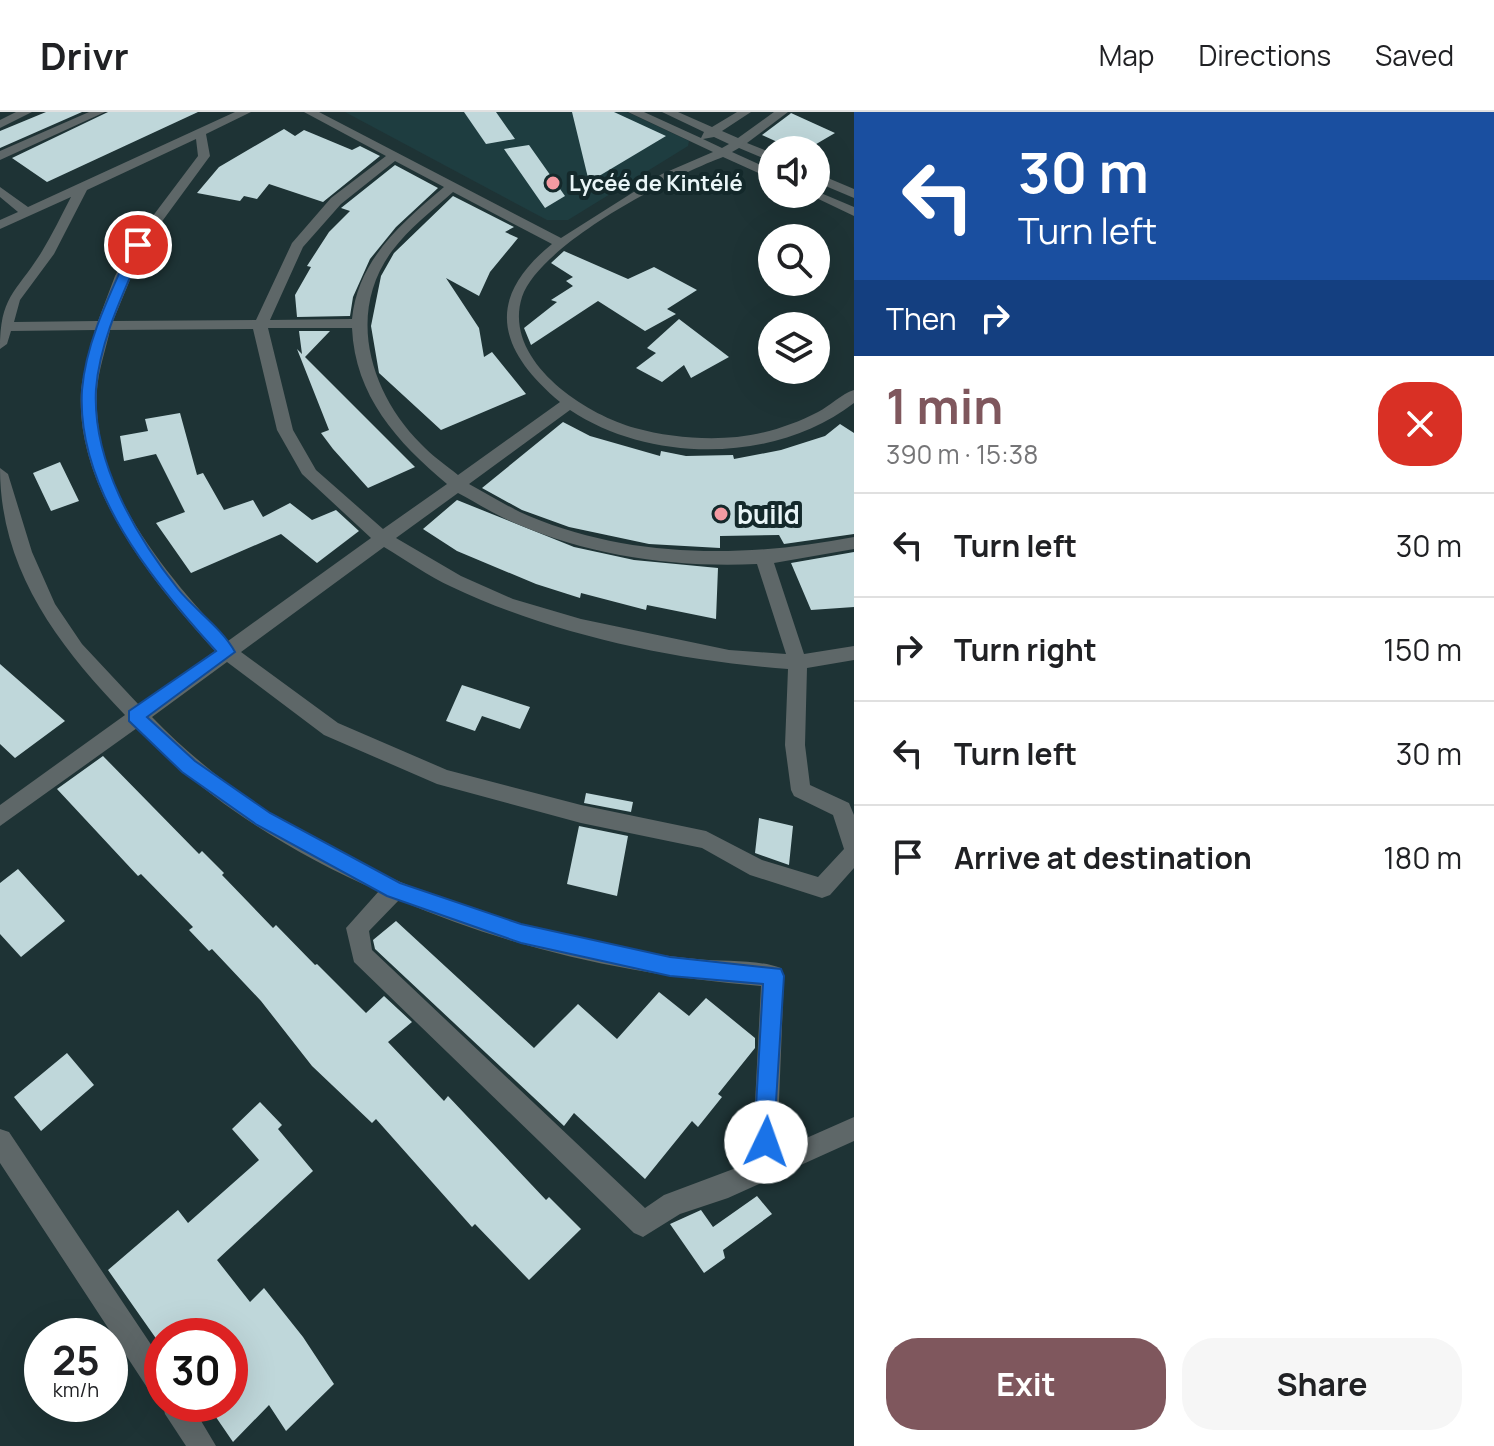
<!DOCTYPE html>
<meta charset="utf-8">
<style>
:root{--surface:#fff;--page:#f6f6f6;--text:#202124;--muted:#757577;--line:#e0e0e0;--accent:#7f575d}
body{margin:0;font-family:Manrope,sans-serif;background:var(--page);color:var(--text);height:100vh;display:flex;flex-direction:column;font-size:30px;white-space:nowrap}
*{box-sizing:border-box;margin:0}
p{font-size:26px;color:var(--muted)}
.icon{flex:none;width:44px;height:44px;fill:none;stroke:currentColor;stroke-width:2;stroke-linecap:round;stroke-linejoin:round}
.map{position:relative;flex:1;overflow:hidden}
.side{display:flex;flex-direction:column;background:var(--surface);width:640px}
.side>*{flex:none}
.banner{background:#1a4fa0;color:#fff;overflow:hidden}
.controls{position:absolute;left:758px;top:24px;display:grid;gap:16px}
.controls a{display:grid;place-items:center;width:72px;height:72px;border-radius:50%;background:var(--surface);box-shadow:0 8px 32px #0002;font-size:40px}
.speed{position:absolute;left:24px;top:1206px;display:flex;gap:16px;font-size:40px;font-weight:700;text-align:center}
.speed>*{display:grid;place-content:center;width:104px;height:104px;border-radius:50%;background:var(--surface);box-shadow:0 8px 32px #0002;line-height:1}
.speed small{font-size:20px;font-weight:400}
.speed .limit{border:12px solid #d22;background:#fff;color:#111}
.pin{position:absolute;display:grid;place-items:center;width:68px;height:68px;color:#fff;margin:-34px;border:4px solid #fff;border-radius:50%;box-shadow:0 2px 8px #0007}
.me{position:absolute;width:88px;margin:-44px;rotate:3deg;stroke-linejoin:round;filter:drop-shadow(0 0 6px #0008)}
.turn{display:flex;align-items:center;gap:28px;height:168px;padding:0 32px;font-size:36px}
.turn .icon{width:104px;height:104px;stroke-width:2.5}
.turn b{display:block;font-size:56px;line-height:68px}
.then{display:flex;align-items:center;height:76px;padding:0 32px;background:#0003;gap:16px;font-size:30px}
.round{display:grid;place-items:center;flex:none;width:84px;height:84px;border-radius:32px;background:var(--page)}
.head{display:flex;align-items:center;justify-content:space-between;height:136px;padding:0 32px}
h1{font-size:48px;font-weight:700;line-height:60px;color:var(--accent)}
.primary-button{display:flex;gap:16px;margin-top:auto;padding:16px 32px}
.primary-button a{flex:1;height:92px;border-radius:32px;background:var(--accent);color:#fff;font-size:32px;font-weight:700;line-height:92px;text-align:center}
.primary-button a+a{background:var(--page);color:var(--text)}
ul{padding:0;list-style:none}
li{display:flex;align-items:center;gap:24px;height:104px;padding:0 32px;border-top:2px solid var(--line)}
li div{flex:1}
li b{display:block;font-size:30px}
li em{font-style:normal}
header{display:flex;align-items:center;gap:48px;box-sizing:border-box;height:112px;padding:0 40px;background:var(--surface);border-bottom:2px solid var(--line)}
header strong{font-size:38px}
nav{display:flex;gap:44px;margin-inline-start:auto;font-size:28px}
main{display:flex;flex:1;min-height:0}
.map>svg:first-child{display:block}
.built{fill:#1e3d40}
.building{fill:#bfd7da}
.lines{fill:none;stroke-linecap:round;stroke-linejoin:round}
.street{fill:#5e6768;fill-rule:evenodd}
.route{fill:#1a73e8;stroke:#114b97;stroke-width:2}
.poi-dot{fill:#f49aa2;stroke:#14292b;stroke-width:3}
.labels{text-anchor:middle;dominant-baseline:central;stroke-width:8;stroke-linejoin:round;paint-order:stroke}
.far-poi-label{font-size:22px;font-weight:bold;fill:#e9f5f7;stroke:#14292b;text-anchor:start}
.poi-label{font-size:26px;font-weight:bold;fill:#e9f5f7;stroke:#14292b;text-anchor:start}
</style>
<header>
<strong>Drivr</strong>
<nav><a>Map</a><a>Directions</a><a>Saved</a></nav>
</header>
<main>
<div class="map">
<svg width="854" height="1334" viewBox="0 0 854 1334">
<rect width="100%" height="100%" fill="#1e3335"/>
<!-- built -->
<path class="built" d="M345 0H627L689 29 688 34 568 108H547Z"/>
<!-- building -->
<path class="building" d="M46 0H82L0 36V19Z
M108 0H198L47 70 12 46Z
M464 0H496L515 27 486 32Z
M572 0H614L666 24 589 70Z
M790 2 791 1 835 21 806 38H795L762 23Z
M284 17 295 24 304 18 352 38 360 34 380 44 323 90 269 72 257 87 244 84 240 89 197 81 219 55Z
M529 33 565 84 545 96 504 37Z
M395 53 438 76 396 115 370 147 353 185 350 204 297 205 295 183 311 155 307 154 329 120 350 99 341 96Z
M453 84 514 115 505 120 518 126 490 160 479 184 446 166 479 216 484 245 492 240 526 282 441 318 379 261 371 214 381 164 394 141Z
M564 139 628 167 654 155 697 178 667 197 676 202 645 219 598 189 531 233 524 216 557 190 551 188 573 174 566 169 573 165 551 151Z
M679 207 729 245 691 266 684 253 662 270 636 256 656 241 647 236Z
M299 219H330L305 245 415 355 368 376 333 337 321 321 329 318 297 237 302 242Z
M180 301 197 363 203 361 224 398 253 388 263 405 290 391 312 408 336 398 359 419 317 451 281 422 191 461 156 411 185 400 156 342 124 349 120 324 148 319 145 307Z
M563 310 590 324 660 344 661 339 686 344 733 343 734 347 781 338 825 324 840 312 854 321V422L784 432 779 423 720 424V436L649 432 569 415 522 398 482 376Z
M60 350 79 389 51 399 33 361Z
M457 388 574 435 634 448 718 456 716 507 647 493 646 498 581 481 580 486 536 472 457 439 423 417Z
M854 440V495L811 498 791 451Z
M0 552 65 609 15 646 0 632Z
M462 573 530 595 520 617 482 604 475 619 446 609Z
M103 644 199 742 202 739 224 761 222 763 273 816 276 813 315 853 317 852 366 901 384 884 412 910 388 930 444 989 448 984 546 1088 549 1085 581 1117 529 1168 475 1112 472 1115 376 1007 372 1011 312 954 261 889 212 837 209 839 189 818 193 815 141 762 138 764 57 677Z
M586 681 633 690 631 700 584 691Z
M759 706 793 714 789 753 755 741Z
M579 714 628 724 617 784 567 772Z
M18 757 65 809 21 845 0 822V771Z
M396 809 534 936 578 892 617 927 659 880 689 904 706 886 755 926V936L718 982 722 985 698 1015 692 1009 645 1067 574 1001 564 1014 375 837 373 828Z
M67 941 94 973 41 1019 14 985Z
M260 990 282 1013 278 1017 313 1059 217 1148 250 1190 264 1176 303 1225 334 1272 286 1319 269 1293 233 1330 207 1292H230V1224H162V1235L108 1158 178 1098 188 1111 259 1048 232 1017Z
M757 1084 772 1102 723 1138 725 1146 704 1161 670 1112 701 1098 713 1115Z"/>
<g class="lines">
<!-- street -->
<path class="street" d="M16 0H32L0 16V8Z
M89 0H105L0 48V39Z
M235 0H251L206 22 210 44 144 134 113 209 256 208 292 131 331 86 386 44 304 0H319L561 126 662 62 713 40 628 0H644L701 26 704 20 662 0H678L712 15 737 0H751L722 19 738 26 774 0H788L747 31 772 41V50L739 36 732 40 772 58V67L723 45C672 64 540 132 522 185 502 248 584 302 635 316 667 325 704 328 737 325 765 322 793 313 818 300 830 294 841 282 854 278V291C777 351 651 352 570 298L469 372C489 383 508 395 529 404 632 447 746 446 854 425V437L774 451 804 542 854 534V548L807 556 805 633 810 673 849 691 854 703V756L830 783 822 786 750 763 702 736 581 711 437 672 324 623 227 550 152 605C267 724 435 797 595 831 628 838 663 844 697 847 723 850 756 847 781 856L784 864 777 1039 854 1005V1029L728 1086 680 1102 643 1125 634 1121 354 850 346 816 379 779C290 741 204 686 137 616L0 714V693L125 603C58 533 0 458 0 356L8 362 32 440 55 492 82 532 139 593 215 539C153 471 75 376 81 278 83 259 91 237 95 218L11 219 7 232 0 237C0 184 15 182 41 141 52 123 61 104 71 85L0 117V108L18 100 0 85V75L28 95ZM714 25 729 32 722 36 703 27ZM196 27 198 44 131 133 115 164 98 209 14 210 20 188 54 142 87 78ZM395 49 444 75C402 111 358 147 352 207L270 208 303 135 341 92ZM453 80 552 132C484 187 498 238 560 290L458 363C446 353 432 344 421 332 370 281 346 201 392 139 409 116 432 99 453 80ZM268 216H352C355 284 397 330 447 372L383 417 316 358 293 318ZM253 217 277 318 302 362 371 426 228 529C166 462 92 378 97 279 98 259 106 237 110 218ZM458 381C477 391 497 404 517 412 591 444 677 456 757 452L786 542 729 538 581 507 513 487 461 464 396 426ZM384 435C406 448 428 464 452 475 553 523 677 549 788 557L785 633 791 678 794 684 833 703 844 737 818 765 762 748 706 719 581 693 447 658 338 611 241 540ZM399 788C515 838 636 864 761 874L752 1050 664 1083 645 1096 372 838 369 819Z
M816 61 854 77V86L816 70Z
M816 79 854 95V104L808 82H816Z
M0 1017 9 1020 162 1249V1287L152 1283 0 1051Z
M162 1290 191 1292 216 1334H186L165 1302Z"/>
</g>
<!-- route -->
<path class="route" d="M138 129 144 133C125 178 100 227 96 277 92 349 135 423 178 477 195 498 222 516 235 540L147 605 195 649 270 701 400 771 521 812 670 845 781 857 784 864 773 1037 766 1041 758 1037 754 1030 763 872 670 864 521 831 387 784 257 713 182 660 129 609V599L216 539C153 470 76 377 82 278 86 228 112 178 132 133Z"/>
<!-- markers -->
<g class="poi-dot">
<circle cx="553" cy="71" r="8"/>
<circle cx="721" cy="402" r="8"/>
</g>
<g class="labels">
<!-- far-poi labels -->
<g class="far-poi-label">
<text x="569" y="71">Lycéé de Kintélé</text>
</g>
<!-- poi labels -->
<g class="poi-label">
<text x="737" y="402">build</text>
</g>
</g>
</svg>
<div class="controls">
<a><svg class="icon" aria-label="sound" viewBox="0 0 24 24"><path d="M4 9h4l5-4v14l-5-4H4zM17 9q2 3 0 6"/></svg></a>
<a><svg class="icon" aria-label="search" viewBox="0 0 24 24"><circle cx="10" cy="10" r="6"/><path d="M15 15l6 6"/></svg></a>
<a><svg class="icon" aria-label="layers" viewBox="0 0 24 24"><path d="M12 4l9 5-9 5-9-5zM3 14l9 5 9-5"/></svg></a>
</div>
<div class="speed"><div>25<small>km/h</small></div><div class="limit">30</div></div>
<div class="pin" style="left:138px;top:133px;background:#d93025"><svg class="icon" aria-label="arrive" viewBox="0 0 24 24"><path d="M6 21V4h12l-3 4 3 4H6"/></svg></div>
<svg class="me" style="left:766px;top:1030px" viewBox="-20 -20 40 40"><circle r="19" fill="#fff"/><path d="M0-13L10 11 0 6-10 11z" fill="#1a73e8"/></svg>
</div>
<section class="side">
<div class="banner">
<div class="turn"><svg class="icon" aria-label="left" viewBox="0 0 24 24"><path d="M17 20v-9H6M10 6l-5 5 5 5"/></svg><div><b>30 m</b>Turn left</div></div>
<div class="then">Then<svg class="icon" aria-label="right" viewBox="0 0 24 24"><path d="M7 20v-9h11M14 6l5 5-5 5"/></svg></div>
</div>
<div class="head"><div><h1>1 min</h1><p>390 m · 15:38</p></div><a class="round" style="background:#d93025;color:#fff"><svg class="icon" aria-label="close" viewBox="0 0 24 24"><path d="M6 6l12 12M18 6L6 18"/></svg></a></div>
<ul>
<li><svg class="icon" aria-label="left" viewBox="0 0 24 24"><path d="M17 20v-9H6M10 6l-5 5 5 5"/></svg><div><b>Turn left</b></div><em>30 m</em></li>
<li><svg class="icon" aria-label="right" viewBox="0 0 24 24"><path d="M7 20v-9h11M14 6l5 5-5 5"/></svg><div><b>Turn right</b></div><em>150 m</em></li>
<li><svg class="icon" aria-label="left" viewBox="0 0 24 24"><path d="M17 20v-9H6M10 6l-5 5 5 5"/></svg><div><b>Turn left</b></div><em>30 m</em></li>
<li><svg class="icon" aria-label="arrive" viewBox="0 0 24 24"><path d="M6 21V4h12l-3 4 3 4H6"/></svg><div><b>Arrive at destination</b></div><em>180 m</em></li>
</ul>
<div class="primary-button"><a>Exit</a><a>Share</a></div>
</section>
</main>
